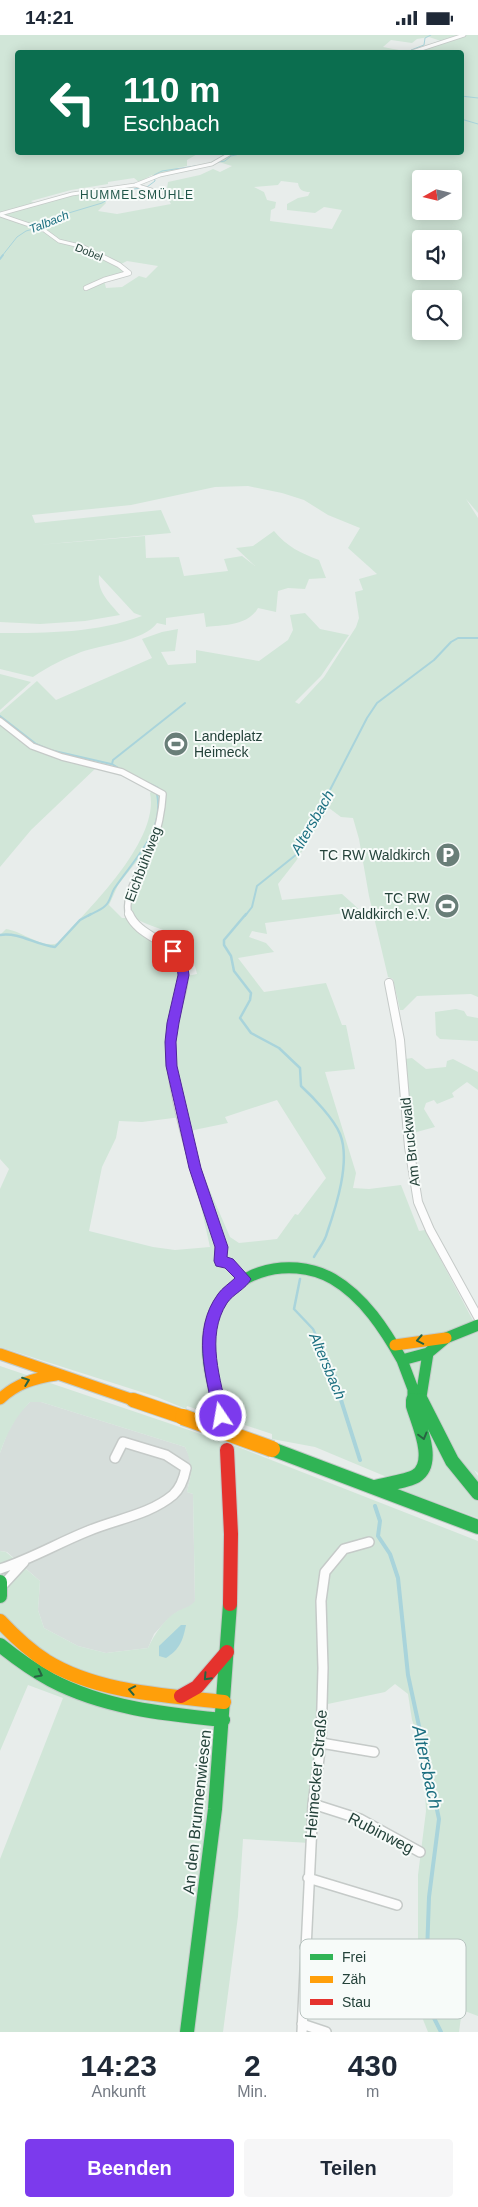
<!DOCTYPE html>
<html lang="de">
<meta charset="utf-8">
<style>
:root{--surface:#fff;--page:#f6f6f7;--text:#1f2937;--muted:#747a83;--accent:#7c3aed}
body{margin:0;font-family:Arial,sans-serif;background:var(--page);color:var(--text);height:100vh;display:flex;flex-direction:column;font-size:19px;white-space:nowrap}
*{box-sizing:border-box;margin:0}
p{font-size:16px;color:var(--muted)}
.icon{flex:none;width:28px;height:28px;fill:none;stroke:currentColor;stroke-width:2;stroke-linecap:round;stroke-linejoin:round}
.map{position:relative;height:1997px;overflow:hidden}
.details{display:flex;flex-direction:column;background:var(--surface);flex:1}
.details>*{flex:none}
.guide{position:absolute;left:15px;top:15px;width:449px;height:105px;border-radius:5px;box-shadow:0 2px 12px #0003;background:#0b6e4f;color:#fff;overflow:hidden}
.needle{width:32px;rotate:262deg}
.controls{position:absolute;left:412px;top:135px;display:grid;gap:10px}
.controls a{display:grid;place-items:center;width:50px;height:50px;border-radius:5px;background:var(--surface);box-shadow:0 2px 12px #0003;font-size:25px}
.pin{position:absolute;display:grid;place-items:center;width:42px;height:42px;color:#fff;margin:-21px;border-radius:10px;box-shadow:0 2px 8px #0006}
.me{position:absolute;width:55px;margin:-28px;rotate:348deg;stroke-linejoin:round;filter:drop-shadow(0 0 4px #0008)}
.turn{display:flex;align-items:center;gap:18px;height:105px;padding:0 25px;font-size:22px}
.turn .icon{width:65px;height:65px;stroke-width:2.5}
.turn b{display:block;font-size:35px;line-height:42px}
.eta{display:flex;justify-content:space-evenly;align-items:center;height:85px;text-align:center}
.eta b{font-size:30px;font-weight:700;line-height:35px}
.primary-button{display:flex;gap:10px;margin-top:auto;padding:10px 25px}
.primary-button a{flex:1;height:58px;border-radius:5px;background:var(--accent);color:#fff;font-size:20px;font-weight:700;line-height:58px;text-align:center}
.primary-button a+a{background:var(--page);color:var(--text)}
.status{display:flex;justify-content:space-between;align-items:center;height:35px;padding:0 25px;background:var(--surface);direction:ltr}
.status svg{height:14px;fill:currentColor}
.map>svg:first-child{display:block}
.built{fill:#d6dedb}
.green{fill:#d1e6d8;fill-rule:evenodd}
.water{fill:#a9d4db}
.lines{fill:none;stroke-linecap:round;stroke-linejoin:round}
.stream-far3{stroke:#a9d4db;stroke-width:1}
.stream-far2{stroke:#a9d4db;stroke-width:2}
.stream-far1{stroke:#a9d4db;stroke-width:2.5}
.stream{stroke:#a9d4db;stroke-width:4}
.street-far4-casing{stroke:#c5cac8;stroke-width:4.5}
.street-far3-casing{stroke:#c5cac8;stroke-width:6}
.street-far2-casing{stroke:#c5cac8;stroke-width:8}
.street-far1-casing{stroke:#c5cac8;stroke-width:10}
.street-casing{stroke:#c5cac8;stroke-width:12}
.fast-far1-casing{stroke:#c3cbc8;stroke-width:13}
.fast-casing{stroke:#c3cbc8;stroke-width:16}
.slow-far1-casing{stroke:#c3cbc8;stroke-width:13}
.slow-casing{stroke:#c3cbc8;stroke-width:16}
.jam-casing{stroke:#c3cbc8;stroke-width:16}
.street-far4{stroke:#fcfcfc;stroke-width:3}
.street-far3{stroke:#fcfcfc;stroke-width:4.5}
.street-far2{stroke:#fcfcfc;stroke-width:5.5}
.street-far1{stroke:#fcfcfc;stroke-width:8}
.street{stroke:#fcfcfc;stroke-width:9}
.fast-far1{stroke:#30b455;stroke-width:11}
.fast{stroke:#30b455;stroke-width:14}
.slow-far1{stroke:#ff9f0a;stroke-width:11}
.slow{stroke:#ff9f0a;stroke-width:14}
.jam{stroke:#e5322d;stroke-width:14}
.slow-bridge-casing{stroke:#c3ccc9;stroke-width:18;stroke-linecap:butt}
.slow-bridge{stroke:#ff9f0a;stroke-width:16}
.oneway{stroke:#286442}
.route{fill:#7c3aed;stroke:#51269a}
.labels{text-anchor:middle;dominant-baseline:central;stroke-width:4;stroke-linejoin:round;paint-order:stroke}
.far-street-label{font-size:11px;fill:#24423a;stroke:#f7fbf9}
.far-neighbourhood-label{font-size:12px;letter-spacing:1px;fill:#1f5548;stroke:#f7fbf9}
.far-water-label{font-size:12px;font-style:italic;fill:#1c6f80;stroke:#f7fbf9}
.poi-label{font-size:14px;fill:#24423a;stroke:#f7fbf9;text-anchor:end}
.street-label{font-size:14px;fill:#24423a;stroke:#f7fbf9}
.water-label{font-size:15px;font-style:italic;fill:#1c6f80;stroke:#f7fbf9}
.near-street-label{font-size:16px;fill:#24423a;stroke:#f7fbf9}
.near-water-label{font-size:18px;font-style:italic;fill:#1c6f80;stroke:#f7fbf9}
.key{fill:#f7fbf9;stroke:#b8c4c0;stroke-width:1}
.key-label{font-size:14px;fill:#24423a}
</style>
<div class="status"><b>14:21</b><svg viewBox="0 0 49 12"><path d="M0 12V9h3v3zM5 12V6h3v6zM10 12V3h3v9zM15 12V0h3v12zM26 1h20v11H26zM47 4h2v5h-2z"/></svg></div>
<div class="map">
<svg width="478" height="1997" viewBox="0 0 478 1997">
<rect width="100%" height="100%" fill="#e8edeb"/>
<!-- built -->
<path class="built" d="M30 1367H41L185 1412 191 1425 192 1435 187 1457 193 1459 195 1567 191 1571 177 1577 167 1585 154 1599 148 1613 106 1618 78 1611 44 1593 38 1575 40 1546 7 1517 0 1516V1418L7 1399 18 1379Z"/>
<!-- green -->
<path class="green" d="M0 0H478V478L466 464 478 483V962L471 959 417 961 403 975H400L393 944 388 942 369 861 359 804 353 783 341 782 329 773 296 826 278 849 282 865 342 859 361 876 265 888 267 899 252 896 249 902 266 908 274 917 238 923 264 957 326 948 342 990H346L355 1034 325 1037 356 1138 353 1153 369 1154 401 1150 419 1196 425 1195 478 1295V1438L474 1435 478 1441V1483L401 1455 406 1450 315 1412 272 1404V1399L187 1371 186 1374 157 1362 0 1312V1154L9 1134 0 1124V900L6 894C22 896 42 914 58 908 88 874 160 806 150 758L153 755 122 737 98 731 31 795 0 832V678L37 646 56 665 152 623 142 604 162 597 178 594 175 616 161 617 168 630 196 628V615L259 626 288 605 293 595 290 580 305 578 320 594 349 600 321 641 295 667 299 669 324 642 356 592 359 583 355 557 363 555 359 544 377 539 348 513 360 493 328 480 304 465 282 458 248 451 215 452 131 470 32 480 35 488 161 475 171 498 38 510 145 501 146 523 179 522 184 541 228 536 224 524 242 521 255 531 236 513 253 511 274 496C287 512 301 518 319 525L326 543 309 544 305 554 288 553 278 556 276 577 258 573C248 591 224 590 206 592L204 578 166 583V590L157 588C144 606 101 610 81 617 64 624 49 631 33 642L0 634V598C48 598 97 598 142 581L134 578 99 540C97 557 110 568 120 580L85 586 40 589 0 587ZM429 2 441 6 414 18H461V118H240L230 119 219 127 232 131 220 137 213 134 200 140 168 147 166 160 171 169 117 179 98 176 106 168 98 156 75 159 38 170 31 166 71 155 108 149V147L134 143 139 147 152 140 153 142 183 136 177 133 187 131V125L199 118H18V18H403L404 16 383 12 391 5 412 8 417 4ZM421 144H454V176H421ZM281 146 298 148C299 155 303 157 310 157L308 161 298 163 287 169V175L315 178 324 172 342 175 332 194 270 186 271 175 275 173 276 167 267 165 264 157 254 152 278 150ZM421 204H454V236H421ZM127 226 158 231 146 243 139 241 122 252 106 253 104 245 126 239 119 230ZM421 264H454V296H421ZM137 826 143 827 125 870 127 883H122L109 870 118 850ZM135 883C147 890 156 892 169 897 182 903 195 925 197 939L187 941C184 905 152 907 135 883ZM277 1065 326 1143 298 1180 295 1179 277 1204 239 1208 230 1202 204 1142 189 1096 228 1088 225 1082ZM181 1082 210 1212 175 1215 153 1212 89 1196 102 1132 116 1103 119 1086 142 1087Z
M0 639 31 647 0 675Z
M456 974 464 976 467 981 478 983V1006L440 1004 436 1000 435 977Z
M412 1023 426 1034 446 1032 447 1026 453 1024 478 1037V1055L467 1047 452 1058 454 1062 437 1069 434 1065 426 1068 424 1074 435 1092 413 1098 405 1024Z
M0 1331 233 1410 478 1506V1981L462 1975 459 1997H428L418 1972V1840L426 1776 424 1734 422 1712 412 1685 408 1659 395 1649 385 1657 323 1670 310 1808 243 1804 238 1881 223 1997H0V1824L63 1663 28 1650 0 1716V1516L6 1517 40 1546 38 1575 44 1593 78 1611 106 1618 148 1613C154 1600 164 1584 178 1576 184 1573 190 1572 195 1566L193 1459 187 1457C192 1437 193 1431 185 1412L41 1367H30C15 1382 7 1398 0 1418Z"/>
<!-- water -->
<path class="water" d="M181 1590H186C183 1605 180 1614 166 1623L159 1621V1611Z"/>
<g class="lines">
<!-- stream-far3 -->
<path class="stream-far3" d="M411 18V15L424 10 425 3 431 0
M461 61 478 63
M461 84 478 89
M206 129 225 126 231 121 244 118
M2 221 17 202 26 196 40 192 52 183 102 168 122 156 147 152 155 146 154 140 162 136 195 131"/>
<!-- stream-far2 -->
<path class="stream-far2" d="M0 224 3 220
M0 681 36 709 50 715 111 729
M120 734 112 729 113 725 185 668
M150 749 158 753
M88 881C93 878 101 875 105 871 110 867 111 859 114 854 133 825 165 797 157 759
M245 881 252 872 257 851 297 819 367 683 377 668 434 625 451 607 458 603H478"/>
<!-- stream-far1 -->
<path class="stream-far1" d="M246 879 224 905V910L231 921 234 936 251 958 250 965 240 983 251 998 279 1013 300 1033 301 1051C313 1062 334 1084 340 1099 351 1126 336 1172 327 1198 325 1207 318 1214 314 1222
M0 900C20 897 35 910 55 912L80 885 91 879
M300 1244 294 1274 313 1294 337 1344 342 1366"/>
<!-- stream -->
<path class="stream" d="M341 1365 360 1425
M375 1471 380 1486 378 1501 390 1519 398 1543 408 1640 439 1784 429 1862 426 1947 430 1975 441 1997"/>
<defs>
<path id="street-far4" d="M409 18 464 0
M135 150 161 158
M0 179 72 159 135 150 160 140 212 129 231 118
M0 180 44 195 59 206 84 212 101 221"/>
<path id="street-far3" d="M86 253 104 245 129 238 119 230 99 220"/>
<path id="street-far2" d="M0 686 32 711 62 722 122 737 163 759C162 777 158 795 152 812 144 833 122 857 129 881"/>
<path id="street-far1" d="M129 879C139 903 174 905 182 931 188 948 177 970 173 986 170 1000 170 1014 171 1028 175 1067 187 1108 199 1146 208 1172 220 1198 220 1226L228 1228 244 1244
M389 948 400 1005 409 1112 418 1167 430 1195 478 1282"/>
<path id="street" d="M0 1534C31 1524 58 1508 88 1496 116 1484 149 1480 173 1460 181 1453 184 1443 186 1433L166 1420 123 1407 115 1423
M1 1552 24 1527
M321 1708 374 1717
M313 1769 360 1784 420 1817
M308 1843 397 1870
M305 1912 390 1944
M302 1989 326 1997
M302 1997 313 1769 321 1708 323 1633 321 1566 325 1537 344 1514 369 1507"/>
<path id="fast-far1" d="M402 1325 413 1354V1366
M413 1354 421 1366
M421 1362 428 1318
M217 1366C211 1342 204 1316 210 1291 223 1236 289 1219 333 1244 364 1262 385 1295 402 1325L428 1318 446 1303 478 1290"/>
<path id="fast" d="M217 1365 221 1381
M421 1365 452 1426 478 1458
M272 1414 478 1492
M375 1452C386 1449 408 1446 416 1441 437 1428 418 1388 413 1371V1365
M0 1547V1561
M0 1610C16 1623 33 1635 51 1645 104 1673 165 1679 223 1685
M187 1997 215 1774 230 1569"/>
<path id="slow-far1" d="M395 1310 446 1303
M0 1319 136 1366
M0 1364C16 1349 34 1343 56 1340"/>
<path id="slow" d="M133 1365 183 1382
M0 1586C14 1601 29 1615 46 1626 98 1658 165 1660 224 1667"/>
<path id="jam" d="M227 1415 231 1499 230 1569
M181 1661 197 1652 227 1617"/>
</defs>
<!-- street-far4 casing -->
<use href="#street-far4" class="street-far4-casing"/>
<!-- street-far3 casing -->
<use href="#street-far3" class="street-far3-casing"/>
<!-- street-far2 casing -->
<use href="#street-far2" class="street-far2-casing"/>
<!-- street-far1 casing -->
<use href="#street-far1" class="street-far1-casing"/>
<!-- street casing -->
<use href="#street" class="street-casing"/>
<!-- fast-far1 casing -->
<use href="#fast-far1" class="fast-far1-casing"/>
<!-- fast casing -->
<use href="#fast" class="fast-casing"/>
<!-- slow-far1 casing -->
<use href="#slow-far1" class="slow-far1-casing"/>
<!-- slow casing -->
<use href="#slow" class="slow-casing"/>
<!-- jam casing -->
<use href="#jam" class="jam-casing"/>
<!-- street-far4 -->
<use href="#street-far4" class="street-far4"/>
<!-- street-far3 -->
<use href="#street-far3" class="street-far3"/>
<!-- street-far2 -->
<use href="#street-far2" class="street-far2"/>
<!-- street-far1 -->
<use href="#street-far1" class="street-far1"/>
<!-- street -->
<use href="#street" class="street"/>
<!-- fast-far1 -->
<use href="#fast-far1" class="fast-far1"/>
<!-- fast -->
<use href="#fast" class="fast"/>
<!-- slow-far1 -->
<use href="#slow-far1" class="slow-far1"/>
<!-- slow -->
<use href="#slow" class="slow"/>
<!-- jam -->
<use href="#jam" class="jam"/>
<defs>
<path id="slow-bridge" d="M183 1382 272 1414"/>
</defs>
<!-- slow-bridge casing -->
<use href="#slow-bridge" class="slow-bridge-casing"/>
<!-- slow-bridge -->
<use href="#slow-bridge" class="slow-bridge"/>
</g>
<!-- one-way arrows -->
<defs><path id="oneway-chevron" d="M-2-3.5L2.5 0L-2 3.5" fill="none" stroke-width="1.6" stroke-linecap="round" stroke-linejoin="round" transform="scale(1.25)"/></defs>
<g class="oneway">
<use href="#oneway-chevron" transform="translate(420 1305) rotate(169)"/>
<use href="#oneway-chevron" transform="translate(26 1346) rotate(-21)"/>
<use href="#oneway-chevron" transform="translate(423 1401) rotate(75)"/>
<use href="#oneway-chevron" transform="translate(39 1639) rotate(27)"/>
<use href="#oneway-chevron" transform="translate(207 1642) rotate(133)"/>
<use href="#oneway-chevron" transform="translate(132 1655) rotate(-169)"/>
</g>
<!-- route -->
<path class="route" d="M173 912C184 916 188 930 189 940L179 988 176 1007 177 1031 201 1133 228 1212 227 1222 233 1224 251 1244C246 1254 233 1259 227 1268 205 1302 221 1344 228 1381L226 1385 221 1387 216 1385 214 1381C206 1340 191 1296 218 1259 222 1253 230 1248 235 1243L225 1233 216 1231 214 1226 215 1212 189 1133 166 1031 165 1007 167 988 178 940 177 931 168 916Z"/>
<!-- icons -->
<defs>
<symbol id="stadium-disc" viewBox="-11 -11 22 22"><circle r="9.5" fill="#697e78" stroke="#f7fbf9"/><path d="M0-5a6.5 5 0 1 0 0 10a6.5 5 0 1 0 0-10ZM-3.5-1.8h7v3.6h-7Z" fill="#fff"/></symbol>
<symbol id="parking-disc" viewBox="-11 -11 22 22"><circle r="9.5" fill="#697e78" stroke="#f7fbf9"/><path d="M-3.5-5.5H1a3.5 3.5 0 0 1 0 7H-1V5.5H-3.5ZM-1-3.4V-.6H.8a1.4 1.4 0 0 0 0-2.8Z" fill="#fff"/></symbol>
</defs>
<g fill-rule="evenodd">
<use href="#stadium-disc" x="162" y="695" width="28" height="28"/>
<use href="#parking-disc" x="434" y="806" width="28" height="28"/>
<use href="#stadium-disc" x="433" y="857" width="28" height="28"/>
</g>
<g class="labels">
<!-- far-street labels -->
<g class="far-street-label">
<text transform="translate(89 217) rotate(22)">Dobel</text>
</g>
<!-- far-neighbourhood labels -->
<g class="far-neighbourhood-label">
<text x="137" y="160">HUMMELSMÜHLE</text>
</g>
<!-- far-water labels -->
<g class="far-water-label">
<text transform="translate(49 187) rotate(-22)">Talbach</text>
</g>
<!-- poi labels -->
<g class="poi-label">
<text x="194" y="701" text-anchor="start">Landeplatz<tspan x="194" dy="16">Heimeck</tspan></text>
<text x="430" y="820">TC RW Waldkirch</text>
<text x="430" y="863">TC RW<tspan x="430" dy="16">Waldkirch e.V.</tspan></text>
</g>
<!-- street labels -->
<g class="street-label">
<text transform="translate(143 829) rotate(-69)">Eichbühlweg</text>
<text transform="translate(410 1107) rotate(-96)">Am Bruckwald</text>
</g>
<!-- water labels -->
<g class="water-label">
<text transform="translate(312 787) rotate(-60)">Altersbach</text>
<text transform="translate(328 1331) rotate(67)">Altersbach</text>
</g>
<!-- near-street labels -->
<g class="near-street-label">
<text transform="translate(316 1739) rotate(-85)">Heimecker Straße</text>
<text transform="translate(197 1777) rotate(-84)">An den Brunnenwiesen</text>
<text transform="translate(381 1798) rotate(27)">Rubinweg</text>
</g>
<!-- near-water labels -->
<g class="near-water-label">
<text transform="translate(427 1732) rotate(78)">Altersbach</text>
</g>
</g>
<!-- legend -->
<rect x="300" y="1904" width="166" height="80" rx="8" class="key"/>
<rect x="310" y="1919" width="23" height="6" fill="#30b455"/>
<rect x="310" y="1941" width="23" height="7" fill="#ff9f0a"/>
<rect x="310" y="1964" width="23" height="6" fill="#e5322d"/>
<g class="key-label">
<text x="342" y="1927">Frei</text>
<text x="342" y="1949">Zäh</text>
<text x="342" y="1972">Stau</text>
</g>
</svg>
<div class="controls">
<a><svg class="needle" viewBox="-14 -14 28 28"><path d="M0-13l5 13h-10z" fill="#e53935"/><path d="M0 13l5-13h-10z" fill="#747a83"/></svg></a>
<a><svg class="icon" aria-label="sound" viewBox="0 0 24 24"><path d="M4 9h4l5-4v14l-5-4H4zM17 9q2 3 0 6"/></svg></a>
<a><svg class="icon" aria-label="search" viewBox="0 0 24 24"><circle cx="10" cy="10" r="6"/><path d="M15 15l6 6"/></svg></a>
</div>
<div class="pin" style="left:173px;top:916px;background:#d93025"><svg class="icon" aria-label="arrive" viewBox="0 0 24 24"><path d="M6 21V4h12l-3 4 3 4H6"/></svg></div>
<svg class="me" style="left:221px;top:1381px" viewBox="-20 -20 40 40"><circle r="17" fill="#7c3aed" stroke="#fff" stroke-width="3"/><path d="M0-11L8 9 0 5-8 9z" fill="#fff"/></svg>
<div class="guide">
<div class="turn"><svg class="icon" aria-label="left" viewBox="0 0 24 24"><path d="M17 20v-9H6M10 6l-5 5 5 5"/></svg><div><b>110 m</b>Eschbach</div></div>
</div>
</div>
<section class="details">
<div class="eta">
<div><b>14:23</b><p>Ankunft</p></div>
<div><b>2</b><p>Min.</p></div>
<div><b>430</b><p>m</p></div>
</div>
<div class="primary-button"><a>Beenden</a><a>Teilen</a></div>
</section>
